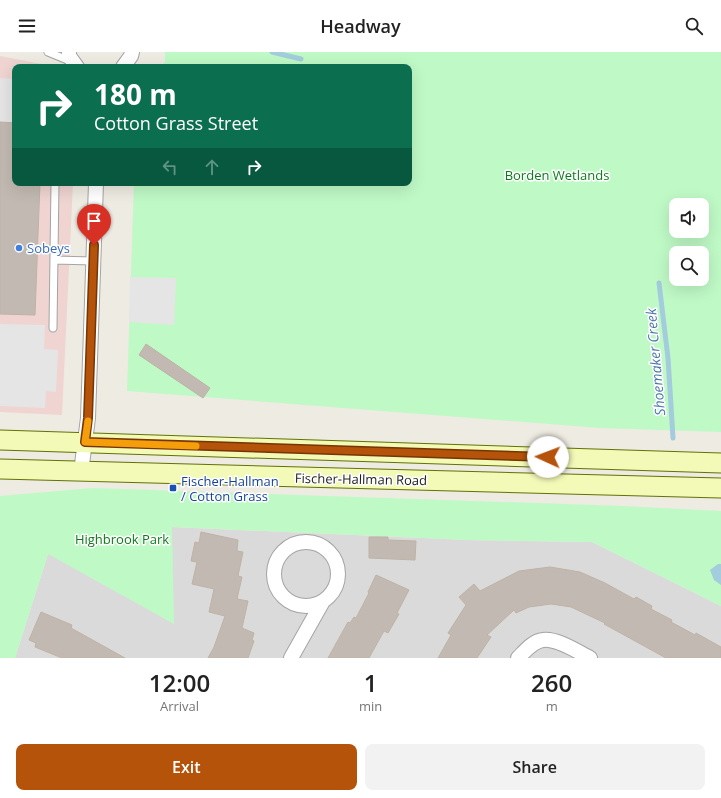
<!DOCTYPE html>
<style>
:root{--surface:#fff;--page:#f2f2f2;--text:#222;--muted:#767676;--accent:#b45309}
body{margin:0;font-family:"Open Sans",sans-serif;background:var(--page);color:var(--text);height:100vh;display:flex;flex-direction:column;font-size:15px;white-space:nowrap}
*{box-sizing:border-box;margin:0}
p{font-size:13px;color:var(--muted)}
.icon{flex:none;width:22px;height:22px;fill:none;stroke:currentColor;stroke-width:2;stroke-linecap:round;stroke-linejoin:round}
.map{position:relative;height:606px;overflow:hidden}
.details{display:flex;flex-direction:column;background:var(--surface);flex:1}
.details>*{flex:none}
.guide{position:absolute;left:12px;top:12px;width:400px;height:122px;border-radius:8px;box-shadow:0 4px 16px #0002;background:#0b6e4f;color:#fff;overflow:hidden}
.controls{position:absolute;left:669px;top:146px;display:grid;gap:8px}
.controls a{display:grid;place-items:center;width:40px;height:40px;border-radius:8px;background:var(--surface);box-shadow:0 4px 16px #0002;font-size:20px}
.pin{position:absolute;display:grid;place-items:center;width:34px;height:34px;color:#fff;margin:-41px -17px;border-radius:50% 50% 50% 0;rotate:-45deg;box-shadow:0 0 4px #0007}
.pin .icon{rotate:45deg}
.me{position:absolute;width:44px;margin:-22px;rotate:272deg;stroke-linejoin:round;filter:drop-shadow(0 0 3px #0008)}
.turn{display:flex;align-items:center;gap:14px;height:84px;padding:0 16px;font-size:18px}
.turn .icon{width:52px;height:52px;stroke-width:2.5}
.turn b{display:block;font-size:28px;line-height:34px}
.lanes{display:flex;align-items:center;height:38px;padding:0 16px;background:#0003;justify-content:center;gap:20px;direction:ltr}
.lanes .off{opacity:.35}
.eta{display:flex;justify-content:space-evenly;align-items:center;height:68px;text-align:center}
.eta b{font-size:24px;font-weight:600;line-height:28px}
.cta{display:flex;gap:8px;margin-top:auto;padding:8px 16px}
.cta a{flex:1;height:46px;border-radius:8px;background:var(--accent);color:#fff;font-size:16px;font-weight:600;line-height:46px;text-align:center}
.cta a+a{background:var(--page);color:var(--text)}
header{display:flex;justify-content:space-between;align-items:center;height:52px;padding:0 16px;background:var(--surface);font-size:18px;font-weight:600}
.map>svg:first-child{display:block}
.residential{fill:#dbdada}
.commercial{fill:#efd4d1}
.park{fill:#bff9c6;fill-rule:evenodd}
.parking{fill:#e5e5e5}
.water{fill:#a3ccdc}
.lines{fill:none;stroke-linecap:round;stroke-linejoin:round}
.stream{stroke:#a3ccdc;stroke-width:5}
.building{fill:#c2bab2;stroke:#bfb2a5}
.service-casing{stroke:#a4a4a4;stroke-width:9}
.minor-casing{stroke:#a4a4a4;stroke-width:16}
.secondary-casing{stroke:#627205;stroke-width:21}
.service{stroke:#fff;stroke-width:7}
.minor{stroke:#fff;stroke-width:14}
.secondary{stroke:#f3f9b6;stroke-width:19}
.route-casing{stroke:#753606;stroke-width:10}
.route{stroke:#b45309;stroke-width:7}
.slow{stroke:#f59e0b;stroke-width:7}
.shop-dot{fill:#3f7fe0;stroke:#fff;stroke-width:1.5}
.transit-dot{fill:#1a4fb4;stroke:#fff;stroke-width:1.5}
.labels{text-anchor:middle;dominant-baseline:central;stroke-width:3;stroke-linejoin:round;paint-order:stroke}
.park-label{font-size:13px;fill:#0c7a1a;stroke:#fff}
.shop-label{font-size:13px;fill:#366cbe;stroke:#fff;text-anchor:start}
.street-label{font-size:13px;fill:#1d1d1d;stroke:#fff}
.transit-label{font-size:13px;fill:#164399;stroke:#fff;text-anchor:start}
.water-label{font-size:14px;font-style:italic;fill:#4a76ab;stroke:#fff}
</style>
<header><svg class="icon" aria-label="menu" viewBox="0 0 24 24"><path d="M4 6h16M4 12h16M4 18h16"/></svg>Headway<svg class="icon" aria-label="search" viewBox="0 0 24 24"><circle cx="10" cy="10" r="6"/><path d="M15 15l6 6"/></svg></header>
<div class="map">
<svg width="721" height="606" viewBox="0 0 721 606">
<rect width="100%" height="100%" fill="#eeebe2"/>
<!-- residential -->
<path class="residential" d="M172 475 467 488 592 490 721 554V606H15L48 502Z"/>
<!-- commercial -->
<path class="commercial" d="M0 4 47 13 48 15H15V131H73L62 363 0 360Z"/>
<!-- park -->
<path class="park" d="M165 0H721V380L600 376 127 339 134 131H409V15H162L165 10ZM676 153H702V179H676ZM676 201H702V227H676Z
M93 436 622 454 721 459V554L592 490 467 488 172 475 174 572 48 502 15 606H0V444Z"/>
<!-- parking -->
<path class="parking" d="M0 26 15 27V70H0Z
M130 225 176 226 174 273 129 270Z
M0 272 45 273 44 297 58 298 56 340 46 339 45 356 0 354Z"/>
<!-- water -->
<path class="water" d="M718 512H721V533L714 528 710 518Z"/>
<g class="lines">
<!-- stream -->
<path class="stream" d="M272 0 301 7
M659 231 668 306 673 386"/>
</g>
<!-- building -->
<path class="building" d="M0 70 15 71V131H40L35 263 0 262Z
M146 292 210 336 203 346 139 303Z
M201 480 238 488 237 499 243 500 238 524 242 525 237 547 248 549 242 576 254 581 252 588 254 589 248 606H208L214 595 225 564 209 560 214 537 192 532 197 510 191 509 195 490 199 491Z
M369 485H388V488L416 489 415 508 369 506Z
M550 515 580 520 605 531 634 547 636 545 652 554 651 557 672 568 671 570 695 583 696 581 721 595V606H666L604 572 605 571 571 555 551 552 529 555 516 561 514 558 487 583 491 585 477 606H438L451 583 448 581 466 553 459 545 474 532 480 539 519 519Z
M376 523 409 538 397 561 399 562 388 581 384 579 369 606H328L348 570 350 571 354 565 356 566 369 541 368 540Z
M41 560 72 573 71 576 125 606H62L35 595 36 591 29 588Z"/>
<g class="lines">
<defs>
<path id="service" d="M48 0 70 9
M54 208 93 209
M53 276 55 131"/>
<path id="minor" d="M69 0V4L77 15
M123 15 131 4 132 0
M81 420 88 366 96 131
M274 522a32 32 0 1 1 64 0a32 32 0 1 1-64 0Z
M291 606 322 551
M518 606C525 599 533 589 543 588 557 586 578 600 590 606"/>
<path id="secondary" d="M0 388 721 411
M0 417 721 436"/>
</defs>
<!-- service casing -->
<use href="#service" class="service-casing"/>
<!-- minor casing -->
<use href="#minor" class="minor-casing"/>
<!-- secondary casing -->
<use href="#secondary" class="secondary-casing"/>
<!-- service -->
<use href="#service" class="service"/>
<!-- minor -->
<use href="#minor" class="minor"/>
<!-- secondary -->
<use href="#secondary" class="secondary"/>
</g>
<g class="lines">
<defs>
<path id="route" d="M94 193 88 366 85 390 548 405"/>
</defs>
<!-- route casing -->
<use href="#route" class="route-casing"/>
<!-- route -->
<use href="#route" class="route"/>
<!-- slow -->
<path class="slow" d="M88 369 85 390 196 394"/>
</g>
<!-- markers -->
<circle class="shop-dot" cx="19" cy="196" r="4"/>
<rect class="transit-dot" x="169" y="432" width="8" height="8" rx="2"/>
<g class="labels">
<!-- park labels -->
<g class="park-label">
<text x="557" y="123">Borden Wetlands</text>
<text x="122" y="487">Highbrook Park</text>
</g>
<!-- shop labels -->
<g class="shop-label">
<text x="27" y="196">Sobeys</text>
</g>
<!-- street labels -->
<g class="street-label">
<text transform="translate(361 427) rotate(1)">Fischer-Hallman Road</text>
</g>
<!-- transit labels -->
<g class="transit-label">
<text x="181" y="429">Fischer-Hallman<tspan x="181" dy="15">/ Cotton Grass</tspan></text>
</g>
<!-- water labels -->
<g class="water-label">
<text transform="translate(655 310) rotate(-95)">Shoemaker Creek</text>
</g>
</g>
</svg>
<div class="controls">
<a><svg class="icon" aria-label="sound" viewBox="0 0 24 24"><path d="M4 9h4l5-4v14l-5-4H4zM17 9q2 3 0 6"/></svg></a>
<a><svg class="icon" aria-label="search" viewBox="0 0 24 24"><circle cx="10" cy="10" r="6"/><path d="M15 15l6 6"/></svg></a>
</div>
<div class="pin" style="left:94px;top:193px;background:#d93025"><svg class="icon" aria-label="arrive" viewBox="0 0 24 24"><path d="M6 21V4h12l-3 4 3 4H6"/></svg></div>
<svg class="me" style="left:548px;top:405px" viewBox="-20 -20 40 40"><circle r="19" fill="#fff"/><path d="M0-13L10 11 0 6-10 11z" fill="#b45309"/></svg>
<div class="guide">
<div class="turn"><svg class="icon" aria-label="right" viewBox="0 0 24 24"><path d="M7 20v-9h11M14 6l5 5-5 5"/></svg><div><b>180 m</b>Cotton Grass Street</div></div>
<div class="lanes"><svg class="icon off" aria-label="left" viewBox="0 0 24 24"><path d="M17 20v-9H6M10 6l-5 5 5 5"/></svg><svg class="icon off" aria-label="ahead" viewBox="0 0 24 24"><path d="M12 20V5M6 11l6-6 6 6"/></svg><svg class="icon" aria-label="right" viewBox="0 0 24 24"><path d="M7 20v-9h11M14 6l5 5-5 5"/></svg></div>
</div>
</div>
<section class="details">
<div class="eta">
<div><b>12:00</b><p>Arrival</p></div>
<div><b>1</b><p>min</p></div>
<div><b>260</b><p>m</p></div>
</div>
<div class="cta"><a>Exit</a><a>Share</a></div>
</section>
